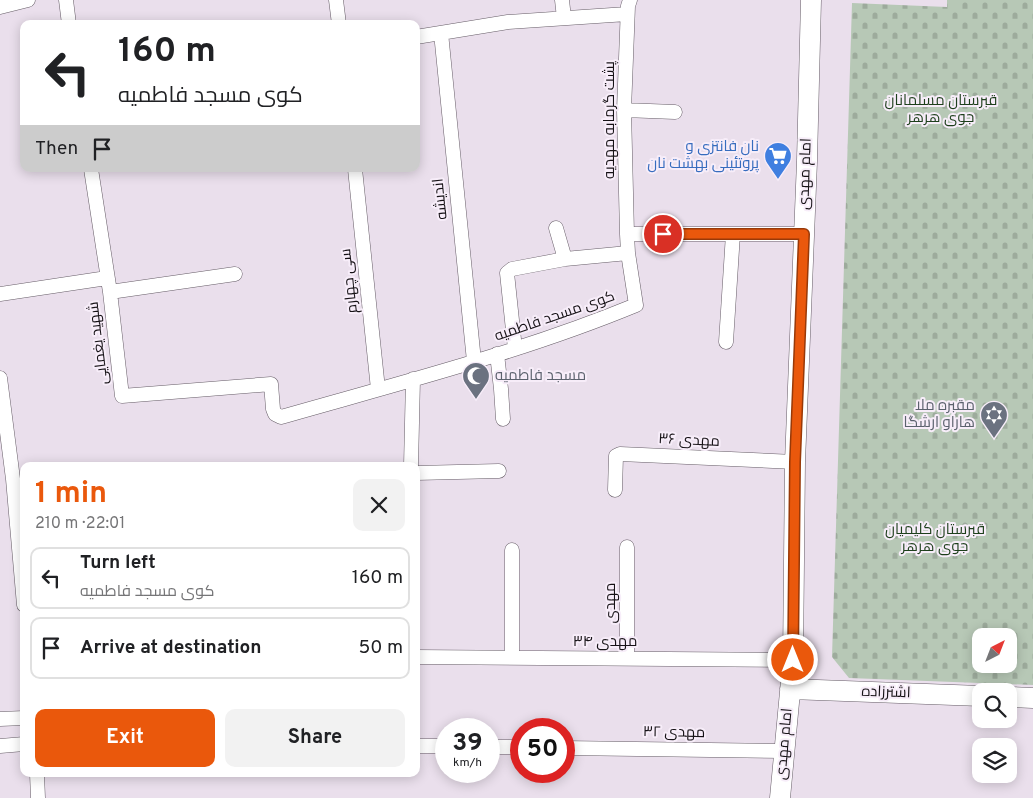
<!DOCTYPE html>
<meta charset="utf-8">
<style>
:root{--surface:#fff;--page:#f2f2f2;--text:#202124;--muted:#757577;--line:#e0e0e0;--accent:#ea580c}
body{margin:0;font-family:Overpass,Cairo,sans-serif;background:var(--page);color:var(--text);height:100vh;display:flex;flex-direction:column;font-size:19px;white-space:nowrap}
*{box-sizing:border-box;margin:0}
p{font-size:16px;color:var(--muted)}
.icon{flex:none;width:28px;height:28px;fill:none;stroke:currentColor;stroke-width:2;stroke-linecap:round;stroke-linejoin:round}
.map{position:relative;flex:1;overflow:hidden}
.details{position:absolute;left:20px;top:462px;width:400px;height:315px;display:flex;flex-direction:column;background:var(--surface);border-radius:10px;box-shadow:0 2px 12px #0003}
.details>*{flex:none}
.top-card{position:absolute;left:20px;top:20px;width:400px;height:152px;border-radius:10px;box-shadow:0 2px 12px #0003;background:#fff;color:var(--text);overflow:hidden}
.needle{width:32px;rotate:42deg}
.tools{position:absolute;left:972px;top:628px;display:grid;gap:10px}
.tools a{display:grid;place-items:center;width:45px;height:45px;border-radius:10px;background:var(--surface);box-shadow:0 2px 12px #0003;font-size:25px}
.speed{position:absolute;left:435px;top:718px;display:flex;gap:10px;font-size:25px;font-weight:700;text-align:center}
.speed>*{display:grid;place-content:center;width:65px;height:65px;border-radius:50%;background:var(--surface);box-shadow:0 2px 12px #0003;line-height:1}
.speed small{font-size:12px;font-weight:400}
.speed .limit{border:8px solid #d22;background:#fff;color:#111}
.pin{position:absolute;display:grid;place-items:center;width:42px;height:42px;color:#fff;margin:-21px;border:2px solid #fff;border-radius:50%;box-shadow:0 1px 5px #0007}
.me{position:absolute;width:55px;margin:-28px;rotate:0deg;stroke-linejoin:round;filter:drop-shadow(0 0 4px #0008)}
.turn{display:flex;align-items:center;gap:18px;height:105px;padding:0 15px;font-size:22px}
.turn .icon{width:65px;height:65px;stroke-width:2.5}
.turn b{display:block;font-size:35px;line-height:42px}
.then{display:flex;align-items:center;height:48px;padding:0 15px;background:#0003;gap:10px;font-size:19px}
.round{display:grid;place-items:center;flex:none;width:52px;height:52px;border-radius:10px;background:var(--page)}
.headline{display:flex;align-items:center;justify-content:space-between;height:85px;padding:0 15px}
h1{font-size:30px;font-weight:700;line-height:38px;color:var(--accent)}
.primary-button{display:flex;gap:10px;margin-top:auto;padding:10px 15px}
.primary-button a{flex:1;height:58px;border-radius:10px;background:var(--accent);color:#fff;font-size:20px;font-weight:700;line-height:58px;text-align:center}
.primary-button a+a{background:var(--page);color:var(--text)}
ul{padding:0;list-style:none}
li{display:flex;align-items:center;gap:15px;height:62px;margin:0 10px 8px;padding:0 5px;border:2px solid var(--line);border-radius:10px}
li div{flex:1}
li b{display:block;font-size:19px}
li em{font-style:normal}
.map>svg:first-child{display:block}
.cemetery{fill:url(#cemetery-stones);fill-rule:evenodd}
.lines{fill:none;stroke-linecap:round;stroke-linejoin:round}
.street-casing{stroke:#665d67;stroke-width:15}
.secondary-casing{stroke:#665d67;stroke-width:21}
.street{stroke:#fff;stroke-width:14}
.secondary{stroke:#fff;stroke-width:20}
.route-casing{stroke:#983908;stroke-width:12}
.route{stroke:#ea580c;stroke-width:9}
.labels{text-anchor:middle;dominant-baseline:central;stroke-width:4;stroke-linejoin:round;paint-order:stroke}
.park-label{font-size:15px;fill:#1d3f1b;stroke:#f7edf9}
.street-label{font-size:15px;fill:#161216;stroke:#f7edf9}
.shop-label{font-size:15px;fill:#366cbe;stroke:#f7edf9;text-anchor:end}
.worship-label{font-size:15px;fill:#5b616d;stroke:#f7edf9;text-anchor:start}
</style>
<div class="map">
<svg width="1033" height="798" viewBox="0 0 1033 798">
<defs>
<pattern id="cemetery-stones" width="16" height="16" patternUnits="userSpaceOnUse" patternTransform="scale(1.25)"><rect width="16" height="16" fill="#b7c8b6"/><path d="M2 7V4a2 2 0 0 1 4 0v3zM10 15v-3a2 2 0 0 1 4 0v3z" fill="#9dab9c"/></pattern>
</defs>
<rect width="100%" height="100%" fill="#eadfec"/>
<!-- cemetery -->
<path class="cemetery" d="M947 0H1033V685L849 678 832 657 852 3 947 7ZM981 636H1009V664H981Z"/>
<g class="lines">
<defs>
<path id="street" d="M66 0 69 24
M336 0 339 24
M562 0 564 18
M0 7 28 0
M441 33 474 361
M416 37 508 22 627 14
M624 110 675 112
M91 169 110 292 122 396 271 384 273 409 275 414 281 417C400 383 522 352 636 305L628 253 627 234H804
M355 169 378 389
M556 228 565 259
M627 234 624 110 628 6 630 0
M110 292 235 274
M0 294 107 278
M726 342 733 234
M515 349 507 273 512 269 565 259 628 253
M497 354 501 389 503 419
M0 378 13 479 24 605
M411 466 413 379
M416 473 499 471
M615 490 616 456 620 454 795 462
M627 547V658
M512 550V657
M416 657 793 660
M0 719 24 718
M0 746 24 744
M416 746H446
M489 747H521
M564 748 785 751
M37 774 38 798"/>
<path id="secondary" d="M790 689 981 696
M1009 697 1033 698
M780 798 793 660 795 462 807 161 811 0"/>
</defs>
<!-- street casing -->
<use href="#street" class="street-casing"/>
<!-- secondary casing -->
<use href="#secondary" class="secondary-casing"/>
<!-- street -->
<use href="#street" class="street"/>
<!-- secondary -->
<use href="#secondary" class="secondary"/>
</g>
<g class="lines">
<defs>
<path id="route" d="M663 234H804L795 462 793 660"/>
</defs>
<!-- route casing -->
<use href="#route" class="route-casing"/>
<!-- route -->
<use href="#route" class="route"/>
</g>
<!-- icons -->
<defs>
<symbol id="supermarket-pin" viewBox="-11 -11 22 30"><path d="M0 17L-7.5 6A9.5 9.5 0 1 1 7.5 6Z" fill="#3f7fe0" stroke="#f7edf9"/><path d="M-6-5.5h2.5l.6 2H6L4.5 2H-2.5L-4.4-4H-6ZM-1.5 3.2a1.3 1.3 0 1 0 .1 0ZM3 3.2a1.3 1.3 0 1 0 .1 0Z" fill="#fff"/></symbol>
<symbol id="mosque-pin" viewBox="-11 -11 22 30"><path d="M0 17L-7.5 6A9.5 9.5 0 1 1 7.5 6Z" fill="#6b7280" stroke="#f7edf9"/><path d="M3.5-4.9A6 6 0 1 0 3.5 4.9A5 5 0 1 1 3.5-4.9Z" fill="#fff"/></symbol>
<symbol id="synagogue-pin" viewBox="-11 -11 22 30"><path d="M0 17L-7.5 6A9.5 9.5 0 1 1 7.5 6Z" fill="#6b7280" stroke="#f7edf9"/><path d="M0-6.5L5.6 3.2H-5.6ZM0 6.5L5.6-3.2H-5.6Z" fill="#fff"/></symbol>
</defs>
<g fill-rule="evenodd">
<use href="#supermarket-pin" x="762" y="140" width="32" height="43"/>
<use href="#mosque-pin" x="460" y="360" width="32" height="43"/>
<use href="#synagogue-pin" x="978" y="399" width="32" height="43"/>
</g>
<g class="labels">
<!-- park labels -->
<g class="park-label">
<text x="941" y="101">قبرستان مسلمانان<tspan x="941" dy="17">جوی هرهر</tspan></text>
<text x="935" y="530">قبرستان کلیمیان<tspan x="935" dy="17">جوی هرهر</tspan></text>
</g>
<!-- street labels -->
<g class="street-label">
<text transform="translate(610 120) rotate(-90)">پشت گرمابه مهدیه</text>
<text transform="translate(806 174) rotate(-88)">امام مهدی</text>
<text transform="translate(441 199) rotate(-96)">اندیشه</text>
<text transform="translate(350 281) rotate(-96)">سی چهارم</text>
<text transform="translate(555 317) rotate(-19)">کوی مسجد فاطمیه</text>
<text transform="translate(99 343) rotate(-97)">شهید یغمایی</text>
<text transform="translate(689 441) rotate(3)">مهدی ۳۶</text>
<text transform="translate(611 603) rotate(-90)">مهدی</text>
<text x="605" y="642">مهدی ۳۴</text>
<text transform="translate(886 693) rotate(2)">اشترزاده</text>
<text transform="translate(674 733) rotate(1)">مهدی ۳۲</text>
<text transform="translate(785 744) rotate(-85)">امام مهدی</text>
</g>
<!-- shop labels -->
<g class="shop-label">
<text x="759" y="147">نان فانتزی و<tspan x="759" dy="17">پروتئینی بهشت نان</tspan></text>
</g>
<!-- worship labels -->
<g class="worship-label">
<text x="495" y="376">مسجد فاطمیه</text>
<text x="975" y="406" text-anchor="end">مقبره ملا<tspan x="975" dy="17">هاراو ارشگا</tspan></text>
</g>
</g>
</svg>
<div class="tools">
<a><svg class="needle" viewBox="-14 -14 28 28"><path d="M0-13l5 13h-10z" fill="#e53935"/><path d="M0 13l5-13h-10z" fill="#757577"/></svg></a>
<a><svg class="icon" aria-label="search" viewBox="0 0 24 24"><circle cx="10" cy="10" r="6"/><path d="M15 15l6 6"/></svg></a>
<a><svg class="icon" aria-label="layers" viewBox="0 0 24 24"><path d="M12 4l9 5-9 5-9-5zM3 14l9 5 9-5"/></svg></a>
</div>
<div class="speed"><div>39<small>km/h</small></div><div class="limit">50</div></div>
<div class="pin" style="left:663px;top:234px;background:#d93025"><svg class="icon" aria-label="arrive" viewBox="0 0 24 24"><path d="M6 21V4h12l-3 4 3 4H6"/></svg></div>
<svg class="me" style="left:793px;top:660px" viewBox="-20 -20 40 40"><circle r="17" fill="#ea580c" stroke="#fff" stroke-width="3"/><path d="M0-11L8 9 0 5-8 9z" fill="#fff"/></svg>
<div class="top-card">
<div class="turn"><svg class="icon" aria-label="left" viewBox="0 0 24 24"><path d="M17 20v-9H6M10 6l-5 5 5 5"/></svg><div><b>160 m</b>کوی مسجد فاطمیه</div></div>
<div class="then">Then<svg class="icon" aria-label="arrive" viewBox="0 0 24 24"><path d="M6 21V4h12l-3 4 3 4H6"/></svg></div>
</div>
<section class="details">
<div class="headline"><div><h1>1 min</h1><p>210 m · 22:01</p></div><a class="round"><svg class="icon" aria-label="close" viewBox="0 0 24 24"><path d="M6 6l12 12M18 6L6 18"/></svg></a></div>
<ul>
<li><svg class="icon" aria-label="left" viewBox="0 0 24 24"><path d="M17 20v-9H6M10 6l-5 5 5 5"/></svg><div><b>Turn left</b><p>کوی مسجد فاطمیه</p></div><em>160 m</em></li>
<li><svg class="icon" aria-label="arrive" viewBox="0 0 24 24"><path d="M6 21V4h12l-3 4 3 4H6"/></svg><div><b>Arrive at destination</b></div><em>50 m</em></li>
</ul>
<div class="primary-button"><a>Exit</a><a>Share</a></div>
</section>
</div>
